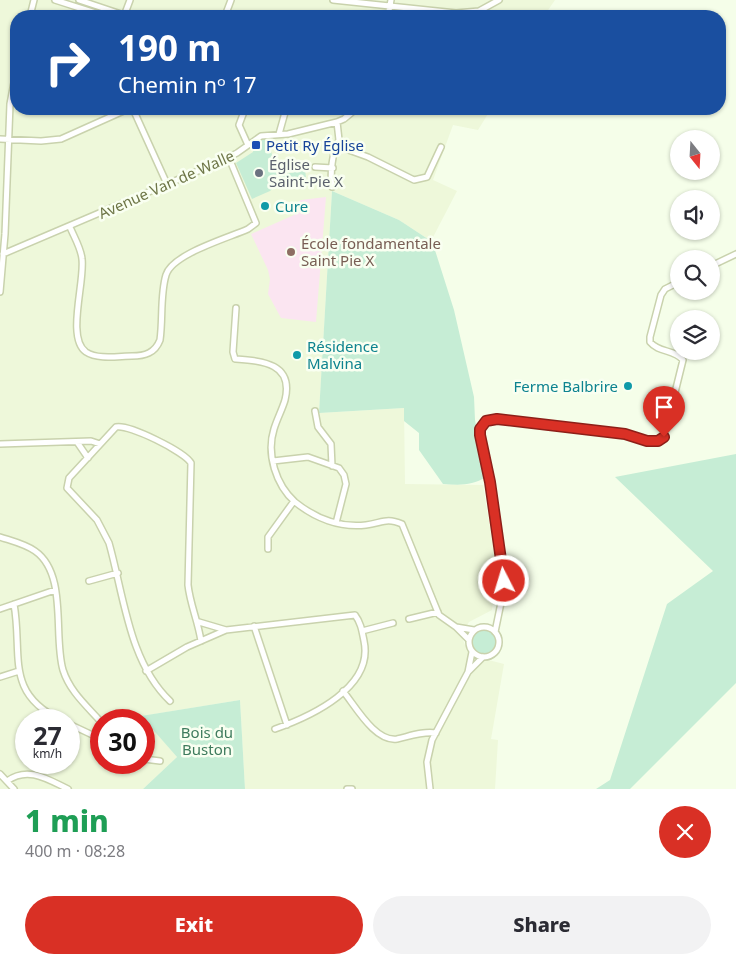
<!DOCTYPE html>
<meta charset="utf-8">
<style>
:root{--surface:#fff;--page:#f2f2f3;--text:#2b2b33;--muted:#7c7c81;--accent:#d93025}
body{margin:0;font-family:"Noto Sans",sans-serif;background:var(--page);color:var(--text);height:100vh;display:flex;flex-direction:column;font-size:19px;white-space:nowrap}
*{box-sizing:border-box;margin:0}
p{font-size:16px;color:var(--muted)}
.icon{flex:none;width:28px;height:28px;fill:none;stroke:currentColor;stroke-width:2;stroke-linecap:round;stroke-linejoin:round}
.map{position:relative;height:789px;overflow:hidden}
.drawer{display:flex;flex-direction:column;background:var(--surface);flex:1}
.drawer>*{flex:none}
.guide{position:absolute;left:10px;top:10px;width:716px;height:105px;border-radius:20px;box-shadow:0 1px 4px #0004;background:#1a4fa0;color:#fff;overflow:hidden}
.needle{width:32px;rotate:162deg}
.fabs{position:absolute;left:670px;top:130px;display:grid;gap:10px}
.fabs a{display:grid;place-items:center;width:50px;height:50px;border-radius:50%;background:var(--surface);box-shadow:0 1px 4px #0004;font-size:25px}
.speed{position:absolute;left:15px;top:709px;display:flex;gap:10px;font-size:25px;font-weight:700;text-align:center}
.speed>*{display:grid;place-content:center;width:65px;height:65px;border-radius:50%;background:var(--surface);box-shadow:0 1px 4px #0004;line-height:1}
.speed small{font-size:12px;font-weight:400}
.speed .limit{border:8px solid #d22;background:#fff;color:#111}
.pin{position:absolute;display:grid;place-items:center;width:42px;height:42px;color:#fff;margin:-51px -21px;border-radius:50% 50% 50% 0;rotate:-45deg;box-shadow:0 0 5px #0007}
.pin .icon{rotate:45deg}
.me{position:absolute;width:55px;margin:-28px;rotate:355deg;stroke-linejoin:round;filter:drop-shadow(0 0 4px #0008)}
.turn{display:flex;align-items:center;gap:18px;height:105px;padding:0 25px;font-size:22px}
.turn .icon{width:65px;height:65px;stroke-width:2.5}
.turn b{display:block;font-size:35px;line-height:42px}
.round{display:grid;place-items:center;flex:none;width:52px;height:52px;border-radius:26px;background:var(--page)}
.headline{display:flex;align-items:center;justify-content:space-between;height:85px;padding:0 25px}
h1{font-size:30px;font-weight:800;line-height:38px;color:#1e9e55}
.action{display:flex;gap:10px;margin-top:auto;padding:10px 25px}
.action a{flex:1;height:58px;border-radius:30px;background:var(--accent);color:#fff;font-size:20px;font-weight:800;line-height:58px;text-align:center}
.action a+a{background:var(--page);color:var(--text)}
.map>svg:first-child{display:block}
.residential{fill:#eef8da;fill-rule:evenodd}
.education{fill:#fbe5f1}
.green{fill:#c6edd5}
.lines{fill:none;stroke-linecap:round;stroke-linejoin:round}
.street-casing{stroke:#c9d2ad;stroke-width:8}
.street{stroke:#fff;stroke-width:5}
.route-casing{stroke:#8d1f18;stroke-width:12}
.route{stroke:#d93025;stroke-width:9}
.transit-dot{fill:#1a4fb4;stroke:#f9fff1;stroke-width:2}
.worship-dot{fill:#6b7280;stroke:#f9fff1;stroke-width:2}
.culture-dot{fill:#0f9aa8;stroke:#f9fff1;stroke-width:2}
.education-dot{fill:#8d6e63;stroke:#f9fff1;stroke-width:2}
.labels{text-anchor:middle;dominant-baseline:central;stroke-width:5;stroke-linejoin:round;paint-order:stroke}
.transit-label{font-size:15px;fill:#164399;stroke:#f9fff1;text-anchor:start}
.worship-label{font-size:15px;fill:#5b616d;stroke:#f9fff1;text-anchor:start}
.street-label{font-size:15px;fill:#6e7647;stroke:#f9fff1}
.culture-label{font-size:15px;fill:#0d838f;stroke:#f9fff1;text-anchor:start}
.education-label{font-size:15px;fill:#785e54;stroke:#f9fff1;text-anchor:start}
.park-label{font-size:15px;fill:#3e7b5d;stroke:#f9fff1}
</style>
<div class="map">
<svg width="736" height="789" viewBox="0 0 736 789">
<rect width="100%" height="100%" fill="#f5fee9"/>
<!-- residential -->
<path class="residential" d="M0 0H555L544 16H16V109H491L478 130 453 125 433 180 457 191 431 241 399 220 332 191 319 413 404 408 405 484 483 485 497 570 492 610 469 622 461 635 469 655 504 664 491 739 498 740 495 789H245L240 700 142 716 177 757 143 789H0ZM26 720H69V762H26ZM101 720H144V762H101Z"/>
<!-- education -->
<path class="education" d="M326 197 316 322 281 318 268 294 270 279 268 270 251 234 294 215 291 206 301 200Z"/>
<!-- green -->
<path class="green" d="M268 139 279 183 270 191 252 199 236 163 253 152C254 145 259 138 268 139Z
M305 170 307 184 283 188 280 175Z
M332 191 399 220 431 241 434 247 454 310 474 397 475 420 486 477C472 486 459 485 443 484L419 450V433L404 421V408L319 413Z
M736 454V683L630 789H596L610 780 667 604 713 571 615 477Z
M472 642a12 12 0 1 1 24 0a12 12 0 1 1-24 0Z
M240 700 245 789H143L177 757 141 716Z"/>
<g class="lines">
<defs>
<path id="street" d="M55 0 105 16
M79 0 124 15
M333 0 456 13 479 11 499 0
M30 16 34 0
M124 16 130 0
M225 16 231 0
M388 16 391 0
M133 109 167 184
M245 109 239 125 248 145
M411 109 422 111 432 109
M337 122 339 140 343 148 368 157 414 180 427 177 441 147
M279 134 286 109
M0 139 41 141 61 139 128 109
M315 167 333 168
M332 187C330 174 332 152 339 140
M70 227C74 237 81 248 82 259 85 282 66 338 86 352 98 360 119 356 132 356 145 356 155 353 160 340 163 319 160 295 166 275 172 254 228 238 248 229L256 223 229 158
M3 254 219 162 237 153 261 136 288 134 337 122 344 119 356 109
M711 266 736 254
M0 292 5 234 10 104 16 72
M236 308 233 352 235 359C262 361 294 363 285 400 282 410 277 419 274 429 266 454 276 485 295 502 315 518 340 528 366 525 382 523 386 517 402 524L439 615 456 627 474 630
M315 411 318 427 331 444 332 466
M77 442 88 458
M0 444 91 441 100 444
M273 461 308 457 339 468 344 475 346 484 336 523
M0 537C12 541 25 544 35 551 68 574 53 636 63 670 70 692 87 706 101 722
M268 549V537L294 501
M89 581 118 573
M14 604C23 655 4 693 61 720
M0 609 55 590
M409 619 438 612
M199 622 226 630
M254 626 287 725
M456 627 469 640
M469 642a15 15 0 1 1 30 0a15 15 0 1 1-30 0Z
M362 631 393 623
M495 632 503 593 504 571 480 429 486 421 494 419 625 434 647 441H658L664 437 683 360C674 349 659 353 650 342V337L661 295 665 289 679 282
M146 671 187 647 226 630 355 615C361 623 362 631 364 641 374 687 312 716 275 729
M468 672 483 657
M0 677 19 671
M343 691C356 707 375 742 397 739 410 736 423 731 436 733
M170 701C129 662 124 596 109 543L97 520 67 488 69 478 116 427C129 424 185 452 191 463L188 585C190 604 198 621 201 641
M69 724 101 739
M144 759 160 761
M0 774 14 789
M7 781C28 766 47 779 68 789
M347 789H352
M430 789 427 762 432 740 468 672 472 652"/>
</defs>
<!-- street casing -->
<use href="#street" class="street-casing"/>
<!-- street -->
<use href="#street" class="street"/>
</g>
<g class="lines">
<defs>
<path id="route" d="M504 581 490 482 480 435V429L486 421 497 419 625 434 647 441H658L664 437"/>
</defs>
<!-- route casing -->
<use href="#route" class="route-casing"/>
<!-- route -->
<use href="#route" class="route"/>
</g>
<!-- markers -->
<rect class="transit-dot" x="251" y="140" width="10" height="10" rx="2.5"/>
<circle class="worship-dot" cx="259" cy="173" r="5"/>
<g class="culture-dot">
<circle cx="265" cy="206" r="5"/>
<circle cx="297" cy="355" r="5"/>
<circle cx="628" cy="386" r="5"/>
</g>
<circle class="education-dot" cx="291" cy="252" r="5"/>
<g class="labels">
<!-- transit labels -->
<g class="transit-label">
<text x="266" y="145">Petit Ry Église</text>
</g>
<!-- worship labels -->
<g class="worship-label">
<text x="269" y="164">Église<tspan x="269" dy="17">Saint-Pie X</tspan></text>
</g>
<!-- street labels -->
<g class="street-label">
<text transform="translate(166 184) rotate(-24)">Avenue Van de Walle</text>
</g>
<!-- culture labels -->
<g class="culture-label">
<text x="275" y="206">Cure</text>
<text x="307" y="346">Résidence<tspan x="307" dy="17">Malvina</tspan></text>
<text x="618" y="386" text-anchor="end">Ferme Balbrire</text>
</g>
<!-- education labels -->
<g class="education-label">
<text x="301" y="243">École fondamentale<tspan x="301" dy="17">Saint Pie X</tspan></text>
</g>
<!-- park labels -->
<g class="park-label">
<text x="207" y="732">Bois du<tspan x="207" dy="17">Buston</tspan></text>
</g>
</g>
</svg>
<div class="fabs">
<a><svg class="needle" viewBox="-14 -14 28 28"><path d="M0-13l5 13h-10z" fill="#e53935"/><path d="M0 13l5-13h-10z" fill="#7c7c81"/></svg></a>
<a><svg class="icon" aria-label="sound" viewBox="0 0 24 24"><path d="M4 9h4l5-4v14l-5-4H4zM17 9q2 3 0 6"/></svg></a>
<a><svg class="icon" aria-label="search" viewBox="0 0 24 24"><circle cx="10" cy="10" r="6"/><path d="M15 15l6 6"/></svg></a>
<a><svg class="icon" aria-label="layers" viewBox="0 0 24 24"><path d="M12 4l9 5-9 5-9-5zM3 14l9 5 9-5"/></svg></a>
</div>
<div class="speed"><div>27<small>km/h</small></div><div class="limit">30</div></div>
<div class="pin" style="left:664px;top:437px;background:#d93025"><svg class="icon" aria-label="arrive" viewBox="0 0 24 24"><path d="M6 21V4h12l-3 4 3 4H6"/></svg></div>
<svg class="me" style="left:504px;top:581px" viewBox="-20 -20 40 40"><circle r="17" fill="#d93025" stroke="#fff" stroke-width="3"/><path d="M0-11L8 9 0 5-8 9z" fill="#fff"/></svg>
<div class="guide">
<div class="turn"><svg class="icon" aria-label="right" viewBox="0 0 24 24"><path d="M7 20v-9h11M14 6l5 5-5 5"/></svg><div><b>190 m</b>Chemin nᵒ 17</div></div>
</div>
</div>
<section class="drawer">
<div class="headline"><div><h1>1 min</h1><p>400 m · 08:28</p></div><a class="round" style="background:#d93025;color:#fff"><svg class="icon" aria-label="close" viewBox="0 0 24 24"><path d="M6 6l12 12M18 6L6 18"/></svg></a></div>
<div class="action"><a>Exit</a><a>Share</a></div>
</section>
